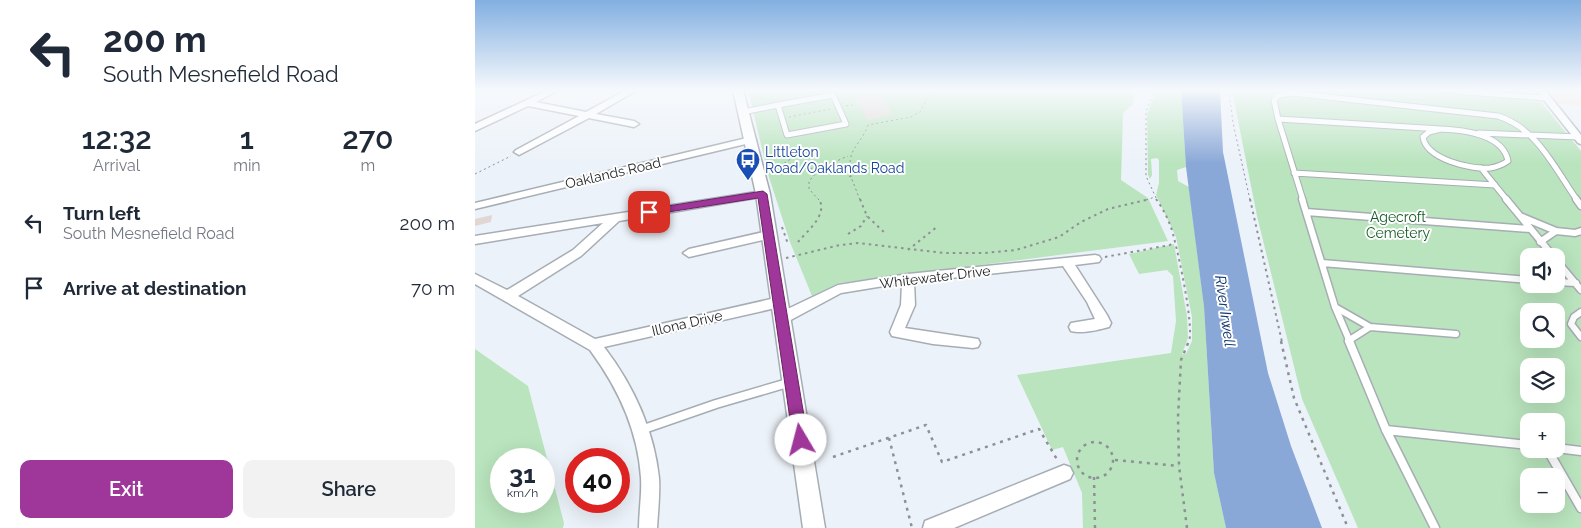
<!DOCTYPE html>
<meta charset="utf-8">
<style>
:root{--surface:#fff;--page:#f2f2f3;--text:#1f2937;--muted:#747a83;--accent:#9f3699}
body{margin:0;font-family:Raleway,sans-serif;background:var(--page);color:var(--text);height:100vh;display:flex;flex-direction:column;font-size:19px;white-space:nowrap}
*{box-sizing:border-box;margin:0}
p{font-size:16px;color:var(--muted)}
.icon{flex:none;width:28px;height:28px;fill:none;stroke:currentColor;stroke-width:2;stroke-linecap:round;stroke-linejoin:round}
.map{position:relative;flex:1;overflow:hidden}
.side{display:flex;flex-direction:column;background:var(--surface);width:475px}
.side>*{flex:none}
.banner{background:#fff;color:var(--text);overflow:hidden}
.tools{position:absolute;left:1045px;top:248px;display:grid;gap:10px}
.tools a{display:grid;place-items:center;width:45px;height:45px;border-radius:10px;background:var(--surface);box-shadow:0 5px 20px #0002;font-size:25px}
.speed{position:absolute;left:15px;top:448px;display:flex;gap:10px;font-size:25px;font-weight:700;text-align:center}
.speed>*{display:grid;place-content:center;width:65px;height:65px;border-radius:50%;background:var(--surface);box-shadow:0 5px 20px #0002;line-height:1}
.speed small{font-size:12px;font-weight:400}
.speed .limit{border:8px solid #d22;background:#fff;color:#111}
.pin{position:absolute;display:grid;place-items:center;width:42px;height:42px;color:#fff;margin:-21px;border-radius:10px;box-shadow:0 2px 8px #0006}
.me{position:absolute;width:55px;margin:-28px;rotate:352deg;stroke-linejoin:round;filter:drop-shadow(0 0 4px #0008)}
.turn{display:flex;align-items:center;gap:18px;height:105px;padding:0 20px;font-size:22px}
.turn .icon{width:65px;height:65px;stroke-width:2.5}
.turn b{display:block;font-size:35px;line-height:42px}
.eta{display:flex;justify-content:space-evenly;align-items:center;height:85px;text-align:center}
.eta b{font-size:30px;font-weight:600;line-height:35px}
.cta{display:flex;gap:10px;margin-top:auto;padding:10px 20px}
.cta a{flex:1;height:58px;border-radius:10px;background:var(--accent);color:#fff;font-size:20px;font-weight:600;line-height:58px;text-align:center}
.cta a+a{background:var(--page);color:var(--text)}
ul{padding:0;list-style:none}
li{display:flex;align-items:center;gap:15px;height:65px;padding:0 20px}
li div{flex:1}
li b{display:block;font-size:19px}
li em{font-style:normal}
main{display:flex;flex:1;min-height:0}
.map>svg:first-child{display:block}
.industrial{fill:#f6e4d3}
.green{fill:#b9e4bd;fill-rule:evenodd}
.water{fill:#89a7d7}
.building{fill:#e0d6d4}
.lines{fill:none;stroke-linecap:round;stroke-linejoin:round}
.service-far2-casing{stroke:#a7adb4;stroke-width:7}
.service-far1-casing{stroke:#a7adb4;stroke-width:9}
.service-casing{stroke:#a7adb4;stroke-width:11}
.minor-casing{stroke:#a7adb4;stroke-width:3}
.tertiary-casing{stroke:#a7adb4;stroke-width:3}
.path-far2{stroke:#8d9196;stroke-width:1;stroke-dasharray:2 3;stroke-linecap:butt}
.path-far1{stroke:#8d9196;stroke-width:2;stroke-dasharray:2.5 4;stroke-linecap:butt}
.path{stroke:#8d9196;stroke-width:2.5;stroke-dasharray:3 5;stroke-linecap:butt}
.service-far2{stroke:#fff;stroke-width:5}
.service-far1{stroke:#fff;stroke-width:6}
.service{stroke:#fff;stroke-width:8}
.minor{fill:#fff;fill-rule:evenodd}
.tertiary{fill:#fff;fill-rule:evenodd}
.route{fill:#9f3699;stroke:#672363}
.labels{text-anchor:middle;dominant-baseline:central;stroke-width:4;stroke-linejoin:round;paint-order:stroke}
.transit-label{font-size:14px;fill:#164399;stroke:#fefefe;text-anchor:start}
.street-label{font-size:14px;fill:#1f2123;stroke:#fefefe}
.park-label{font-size:14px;fill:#135924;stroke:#fefefe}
.water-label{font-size:15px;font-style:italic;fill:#0f356e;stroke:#fefefe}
</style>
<main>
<section class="side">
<div class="banner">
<div class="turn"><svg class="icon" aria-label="left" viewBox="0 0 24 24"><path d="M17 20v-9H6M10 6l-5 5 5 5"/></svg><div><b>200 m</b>South Mesnefield Road</div></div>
</div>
<div class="eta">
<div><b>12:32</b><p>Arrival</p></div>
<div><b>1</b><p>min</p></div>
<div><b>270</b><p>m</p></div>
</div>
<ul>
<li><svg class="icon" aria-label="left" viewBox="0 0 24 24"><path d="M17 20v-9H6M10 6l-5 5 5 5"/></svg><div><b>Turn left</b><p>South Mesnefield Road</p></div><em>200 m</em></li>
<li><svg class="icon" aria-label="arrive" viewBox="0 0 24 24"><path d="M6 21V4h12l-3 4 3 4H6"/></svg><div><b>Arrive at destination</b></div><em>70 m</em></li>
</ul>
<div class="cta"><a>Exit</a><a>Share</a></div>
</section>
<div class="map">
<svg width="1106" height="528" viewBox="0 0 1106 528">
<rect width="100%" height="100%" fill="#ecf2f9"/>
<!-- industrial -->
<path class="industrial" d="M950 90H1106V106L1066 102Z"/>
<!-- green -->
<path class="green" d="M273 90H661L657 105 648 113 646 180 673 198 693 241 364 283 337 296 315 242 293 174Z
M682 90H706L711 167 702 170 703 181 714 187 716 202 729 307 739 473 751 528H608L607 493 588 447 577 450 542 375 696 353 701 321 698 276 692 270 664 274 654 254 699 244 712 316 713 338 707 354H711L717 341V317L701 237 681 195 684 183V160L682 158 676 159 677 175 675 179 673 175 672 114Z
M757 90H950L1066 102 1106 151V528H883L827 399 782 216ZM1054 256H1081V284H1054ZM1054 311H1081V339H1054ZM1054 366H1081V394H1054ZM1054 421H1081V449H1054ZM1054 476H1081V504H1054Z
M0 349 53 386 89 523 88 528H0ZM26 459H69V501H26Z"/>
<!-- water -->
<path class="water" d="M706 90H745L748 152 793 373 816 446 847 528H751L739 473 729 307 711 167Z"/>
<!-- building -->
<path class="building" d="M404 93 418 115 392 120 380 98Z
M17 215 16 222 0 226V219Z"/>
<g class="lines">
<defs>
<path id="service-far2" d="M967 90 1071 98
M358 95 371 124 312 135 303 105Z
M268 112 303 105
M803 119 799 100 804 95 817 93 1023 116C1062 128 1080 169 1102 200
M966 129C989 130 1028 134 1033 161 1027 165 1022 167 1015 168 996 170 951 159 948 137L954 132Z
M1004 133 1103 137
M1006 168 1032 200
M819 173 1020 185
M828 200 803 119 966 129"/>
<path id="service-far1" d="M827 199 860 307 875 342
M1031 199 1078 256
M1101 199 1106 206
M831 212 1055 229
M1045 216 1081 231
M1065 242 1081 231 1100 233 1106 231
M1081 260 1106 290
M847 263 1054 280
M1081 282 1101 283
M860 307 895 327
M1106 312 1099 317 1096 324 1106 337
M873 341 895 327 981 334"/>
<path id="service" d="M874 341 911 430 960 528
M166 430 241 404 316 382
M911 430 1054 445
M1081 448 1106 451
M1072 449 1106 508"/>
<path id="minor" d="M73 90H84L61 102 111 112 151 90H162L121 114 159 121 164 124 159 127 114 118 44 155 39 152 41 150 104 116 53 106 0 131V124Z
M1061 90H1070L1106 135V144L1103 143Z
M276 137 281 140 279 142 0 209V203Z
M288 191 292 192 293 194 292 196 144 221 106 256 43 296 120 339 305 297 310 299 312 302 310 305 305 307 129 347C158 385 179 430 184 478 185 494 183 511 182 528H164C164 511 167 494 166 478 163 430 143 388 115 350L0 284V274L32 290 98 250 128 223 0 244V236Z
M293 231 299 235 297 238 214 257 208 253 214 249Z
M620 255 624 256 626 259 624 262 600 265 632 315 636 323 634 327C623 330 607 334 596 331L594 327 596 323 620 319 612 302 588 266 439 282 440 305 430 328 503 339 505 343 503 347 498 348 458 344 417 336 415 332 426 305 427 283 366 293 312 322H302L300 318 302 314 363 285 433 274Z
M589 465 595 467 598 473 595 479 479 528H448L450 521Z"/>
<path id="tertiary" d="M258 90H268L295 194 350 528H328L281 194Z"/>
</defs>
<!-- service-far2 casing -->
<use href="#service-far2" class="service-far2-casing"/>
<!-- service-far1 casing -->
<use href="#service-far1" class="service-far1-casing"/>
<!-- service casing -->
<use href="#service" class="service-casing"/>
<!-- minor casing -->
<use href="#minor" class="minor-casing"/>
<!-- tertiary casing -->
<use href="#tertiary" class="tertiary-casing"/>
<!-- path-far2 -->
<path class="path-far2" d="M680 90 671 111V176L682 200
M754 90 758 123 775 200
M371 106 379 105
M314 117 356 109
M301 169 317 158 340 150V145
M295 170 346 168 373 156
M0 174 36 156
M376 177C371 147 384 149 393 125L436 117 445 112 456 90
M344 200 334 189V181L346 168 362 170 376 177 385 200
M671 200 680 197"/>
<!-- path-far1 -->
<path class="path-far1" d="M385 199 392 216 410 233
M681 199C689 210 696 224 699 238 704 257 719 325 714 342
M775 199 807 342
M307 227 313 244
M373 234 386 226 392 216
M323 242C333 230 353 215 344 199
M433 250 463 226
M630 257 695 245 700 241
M311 258 365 245 383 243 469 253H509L541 250 584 237 606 222 633 209 675 199"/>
<!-- path -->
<path class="path" d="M806 341 819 398 873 528
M414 438 437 528
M602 460a18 18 0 1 1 36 0a18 18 0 1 1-36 0Z
M358 457 451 425 467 462 564 429 583 461
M640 460 704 466
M619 477 620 528
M712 528 704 466 703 417 706 360 714 341"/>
<!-- service-far2 -->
<use href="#service-far2" class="service-far2"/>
<!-- service-far1 -->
<use href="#service-far1" class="service-far1"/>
<!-- service -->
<use href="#service" class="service"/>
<!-- minor -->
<use href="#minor" class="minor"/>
<!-- tertiary -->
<use href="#tertiary" class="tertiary"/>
</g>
<!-- sky -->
<linearGradient id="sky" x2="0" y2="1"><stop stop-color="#82afe1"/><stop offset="0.55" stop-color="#f6f9fc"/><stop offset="1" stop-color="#f6f9fc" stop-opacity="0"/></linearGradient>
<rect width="1106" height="164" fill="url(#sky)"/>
<!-- route -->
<path class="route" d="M288 191 292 194 333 440 331 445 326 447 321 445 318 440 283 198 174 215 169 212 174 209Z"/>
<!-- icons -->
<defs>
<symbol id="bus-pin" viewBox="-11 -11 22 30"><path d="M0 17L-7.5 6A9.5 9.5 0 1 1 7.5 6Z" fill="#1a4fb4" stroke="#fefefe"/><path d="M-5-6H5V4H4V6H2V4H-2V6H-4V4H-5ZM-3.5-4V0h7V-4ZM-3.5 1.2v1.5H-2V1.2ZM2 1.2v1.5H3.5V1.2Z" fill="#fff"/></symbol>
</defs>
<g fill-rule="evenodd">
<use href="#bus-pin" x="259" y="146" width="28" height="38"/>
</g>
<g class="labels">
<!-- transit labels -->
<g class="transit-label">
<text x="290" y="152">Littleton<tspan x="290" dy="16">Road/Oaklands Road</tspan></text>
</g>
<!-- street labels -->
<g class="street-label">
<text transform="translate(138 173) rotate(-13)">Oaklands Road</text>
<text transform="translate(460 277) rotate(-7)">Whitewater Drive</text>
<text transform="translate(212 323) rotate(-13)">Illona Drive</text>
</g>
<!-- park labels -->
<g class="park-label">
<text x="923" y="217">Agecroft<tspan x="923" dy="16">Cemetery</tspan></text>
</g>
<!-- water labels -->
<g class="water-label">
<text transform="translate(750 311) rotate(82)">River Irwell</text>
</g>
</g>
</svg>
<div class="tools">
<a><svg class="icon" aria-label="sound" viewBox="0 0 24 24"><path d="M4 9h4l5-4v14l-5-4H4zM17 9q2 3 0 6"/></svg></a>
<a><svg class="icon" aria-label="search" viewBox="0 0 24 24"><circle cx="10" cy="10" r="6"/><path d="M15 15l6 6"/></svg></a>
<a><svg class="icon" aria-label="layers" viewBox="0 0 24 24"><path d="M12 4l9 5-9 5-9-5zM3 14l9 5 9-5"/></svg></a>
<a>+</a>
<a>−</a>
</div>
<div class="speed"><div>31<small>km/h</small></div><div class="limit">40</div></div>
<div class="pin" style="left:174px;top:212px;background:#d93025"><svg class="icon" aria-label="arrive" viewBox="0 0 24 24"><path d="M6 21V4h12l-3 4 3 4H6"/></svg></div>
<svg class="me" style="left:326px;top:440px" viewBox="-20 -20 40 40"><circle r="19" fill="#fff"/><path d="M0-13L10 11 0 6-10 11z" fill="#9f3699"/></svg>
</div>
</main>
